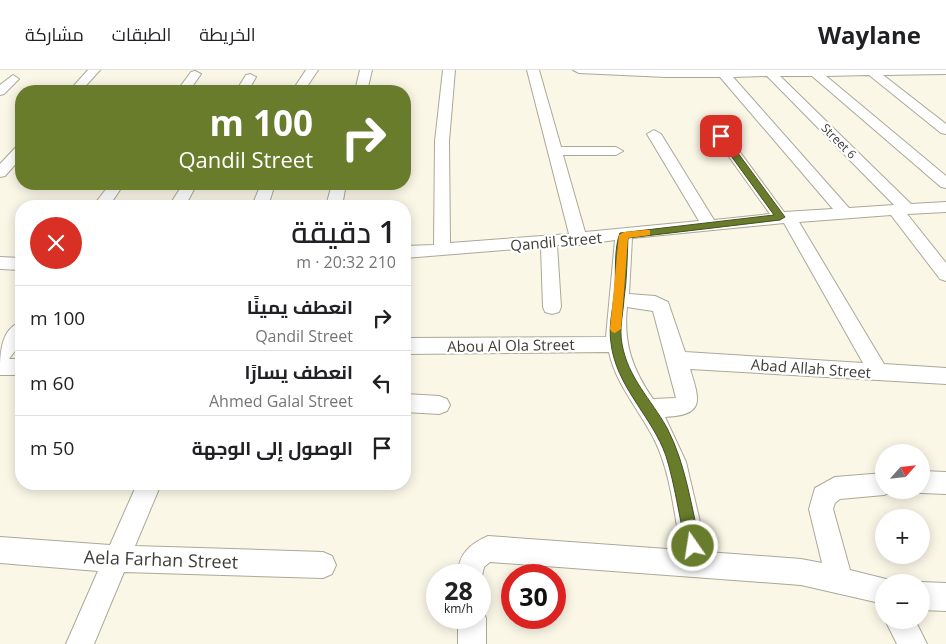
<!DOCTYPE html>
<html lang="ar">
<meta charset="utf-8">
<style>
:root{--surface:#fff;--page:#f2f2f2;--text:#202124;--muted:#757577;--line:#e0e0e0}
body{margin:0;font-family:"Open Sans",Cairo,sans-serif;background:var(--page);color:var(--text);direction:rtl;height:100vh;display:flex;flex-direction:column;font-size:19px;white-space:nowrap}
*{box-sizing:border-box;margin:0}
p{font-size:16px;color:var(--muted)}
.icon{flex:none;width:28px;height:28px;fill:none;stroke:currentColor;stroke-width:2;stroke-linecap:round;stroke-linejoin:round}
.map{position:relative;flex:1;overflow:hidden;direction:ltr}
.sheet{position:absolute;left:15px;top:130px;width:396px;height:290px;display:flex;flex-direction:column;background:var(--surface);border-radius:20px;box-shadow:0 2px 12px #0003;direction:rtl}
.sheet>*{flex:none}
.guide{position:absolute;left:15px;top:15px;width:396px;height:105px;border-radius:20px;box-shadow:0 2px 12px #0003;direction:rtl;background:#697c2c;color:#fff;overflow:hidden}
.needle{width:32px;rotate:63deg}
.fabs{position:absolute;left:875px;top:374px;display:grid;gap:10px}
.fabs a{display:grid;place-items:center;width:55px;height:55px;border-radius:50%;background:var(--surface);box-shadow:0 2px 12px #0003;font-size:25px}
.speed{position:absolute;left:426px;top:494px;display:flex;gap:10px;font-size:25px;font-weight:700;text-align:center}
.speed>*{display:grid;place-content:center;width:65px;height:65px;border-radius:50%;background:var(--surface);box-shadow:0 2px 12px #0003;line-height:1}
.speed small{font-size:12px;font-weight:400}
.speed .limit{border:8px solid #d22;background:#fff;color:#111}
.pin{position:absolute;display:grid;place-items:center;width:42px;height:42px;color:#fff;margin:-21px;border-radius:10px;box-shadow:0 2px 8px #0006}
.me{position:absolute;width:55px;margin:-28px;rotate:347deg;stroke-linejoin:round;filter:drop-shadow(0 0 4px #0008)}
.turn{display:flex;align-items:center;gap:18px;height:105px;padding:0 15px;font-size:22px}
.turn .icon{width:65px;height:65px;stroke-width:2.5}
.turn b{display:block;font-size:35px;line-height:42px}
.round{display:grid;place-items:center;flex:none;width:52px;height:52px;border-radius:26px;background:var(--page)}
.head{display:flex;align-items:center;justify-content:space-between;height:85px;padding:0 15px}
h1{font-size:30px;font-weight:600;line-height:38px}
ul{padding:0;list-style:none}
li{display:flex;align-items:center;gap:15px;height:65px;padding:0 15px;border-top:1px solid var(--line)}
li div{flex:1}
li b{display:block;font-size:19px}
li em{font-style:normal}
header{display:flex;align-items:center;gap:30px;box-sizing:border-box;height:70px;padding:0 25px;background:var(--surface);border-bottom:1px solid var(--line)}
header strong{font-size:24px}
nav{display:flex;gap:28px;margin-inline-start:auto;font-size:18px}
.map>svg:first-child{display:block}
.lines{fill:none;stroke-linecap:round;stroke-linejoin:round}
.minor-casing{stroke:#aba899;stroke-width:2}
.minor{fill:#fff;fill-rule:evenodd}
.route{fill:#697c2c;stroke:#44511d}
.slow{fill:#f59e0b}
.labels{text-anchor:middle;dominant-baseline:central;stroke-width:4.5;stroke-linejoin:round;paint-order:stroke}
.far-street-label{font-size:12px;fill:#3e3d37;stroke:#fff}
.street-label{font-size:15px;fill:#3e3d37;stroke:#fff}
.near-street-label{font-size:18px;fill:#3e3d37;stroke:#fff}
</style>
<header>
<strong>Waylane</strong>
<nav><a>الخريطة</a><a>الطبقات</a><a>مشاركة</a></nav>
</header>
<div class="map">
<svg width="946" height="574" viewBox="0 0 946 574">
<rect width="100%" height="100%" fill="#faf7e7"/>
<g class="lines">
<defs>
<path id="minor" d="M88 0H100L81 21H69Z
M306 0H318L304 21H292Z
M360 0H372L367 21H355Z
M443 0H455L449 71 450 173 569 164 527 0H539L561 77H616L623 81 616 85H563L585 162 699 151 647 64 654 60 661 64 714 150 770 144 714 66 721 62 726 63 784 142 833 139 720 7H666L579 3 573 0H946V4L883 5 946 54V64L941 63 869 5 826 6 946 106V118L941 117 812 6H780L911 134 946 132V142L907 144 946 193V211L940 209 891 145 799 152 884 294 946 298V314L690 299C700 331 705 345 665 347L686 392 707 482 801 489 822 493 809 439 815 418 835 407 884 403V420H893L892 422 884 425 840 429 835 433 833 439 850 500 894 511 884 512V534L801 515 490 492 484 497 480 515V505H458C458 484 470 474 488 466L681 480C674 443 671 403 654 369 639 339 616 315 609 282L405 284V268L606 267 615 170 579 175H557L561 237 559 242 552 244 545 242 543 237 541 177 405 188V176L434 175 435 71ZM767 6 894 135 849 138 733 7ZM784 153 863 293 685 282 668 232 655 226 629 224 632 168ZM627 237 653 241 676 328 653 329C633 300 623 274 627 237Z
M195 1 201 4 189 21H177L191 2Z
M250 4 256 7 248 21H236L246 5Z
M13 5 19 9 4 24 0 25V15Z
M21 76V88L5 106 0 107V94L16 77Z
M110 114H124L109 136H93Z
M183 114H197L185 136H169Z
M261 114H275L268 136H252Z
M332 114H346L342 136H326Z
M0 187 21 188V200L0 199Z
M21 252V273L9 289H21V305H0C0 285 0 259 21 252Z
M405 324 439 326 447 329 450 335 447 341 439 344 405 342Z
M921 401 946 402V424L921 423 913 420H921Z
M137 414H161L135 476 323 482 332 486 336 495 332 504 323 508 124 502 94 574H66L98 501 0 493V467L110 475Z
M921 512 946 513V541L921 540Z
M480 537 486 548V574H458V548H480Z
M885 550H915L927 574H897Z"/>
</defs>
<!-- minor casing -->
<use href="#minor" class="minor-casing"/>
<!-- minor -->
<use href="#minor" class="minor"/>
</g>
<!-- route -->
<path class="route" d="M718 64H724L785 147 780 150 628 168C627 188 627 209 624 229 623 245 619 258 622 274 628 308 651 329 667 358 686 394 691 437 701 476L698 481 693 483 688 481 686 476C679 446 675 415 666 386 652 346 616 317 611 273 608 254 614 236 615 216 616 200 614 178 620 163L774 145 718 68Z"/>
<!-- slow -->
<path class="slow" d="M646 160H650V165L628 168 621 259 615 263 612 262 610 259 619 165 624 162Z"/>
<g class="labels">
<!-- far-street labels -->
<g class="far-street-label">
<text transform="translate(839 71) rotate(45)">Street 6</text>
</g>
<!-- street labels -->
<g class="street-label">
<text transform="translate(556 171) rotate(-5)">Qandil Street</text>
<text transform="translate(511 275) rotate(-1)">Abou Al Ola Street</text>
<text transform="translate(811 298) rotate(4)">Abad Allah Street</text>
</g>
<!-- near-street labels -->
<g class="near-street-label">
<text transform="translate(161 489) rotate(2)">Aela Farhan Street</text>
</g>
</g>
</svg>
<div class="fabs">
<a><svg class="needle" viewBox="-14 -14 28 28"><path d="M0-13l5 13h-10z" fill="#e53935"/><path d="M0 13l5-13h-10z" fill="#757577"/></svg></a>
<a>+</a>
<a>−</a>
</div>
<div class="speed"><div>28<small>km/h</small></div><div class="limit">30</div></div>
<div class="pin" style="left:721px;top:66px;background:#d93025"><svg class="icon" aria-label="arrive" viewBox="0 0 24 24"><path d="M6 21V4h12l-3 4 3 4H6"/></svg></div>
<svg class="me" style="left:693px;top:476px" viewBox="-20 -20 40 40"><circle r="17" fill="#697c2c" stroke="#fff" stroke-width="3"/><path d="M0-11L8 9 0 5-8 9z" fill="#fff"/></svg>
<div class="guide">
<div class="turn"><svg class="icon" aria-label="right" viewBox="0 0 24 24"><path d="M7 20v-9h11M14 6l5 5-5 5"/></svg><div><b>100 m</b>Qandil Street</div></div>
</div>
<section class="sheet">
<div class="head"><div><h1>1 دقيقة</h1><p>210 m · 20:32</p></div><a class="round" style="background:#d93025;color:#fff"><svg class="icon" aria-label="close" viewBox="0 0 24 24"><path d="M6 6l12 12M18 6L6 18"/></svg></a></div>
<ul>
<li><svg class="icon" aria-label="right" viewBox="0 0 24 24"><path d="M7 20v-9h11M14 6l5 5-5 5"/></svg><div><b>انعطف يمينًا</b><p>Qandil Street</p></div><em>100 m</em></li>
<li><svg class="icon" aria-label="left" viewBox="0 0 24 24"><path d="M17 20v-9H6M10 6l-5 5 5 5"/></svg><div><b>انعطف يسارًا</b><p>Ahmed Galal Street</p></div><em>60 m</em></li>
<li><svg class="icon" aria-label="arrive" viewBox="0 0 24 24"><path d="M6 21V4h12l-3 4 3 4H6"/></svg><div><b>الوصول إلى الوجهة</b></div><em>50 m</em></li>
</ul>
</section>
</div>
